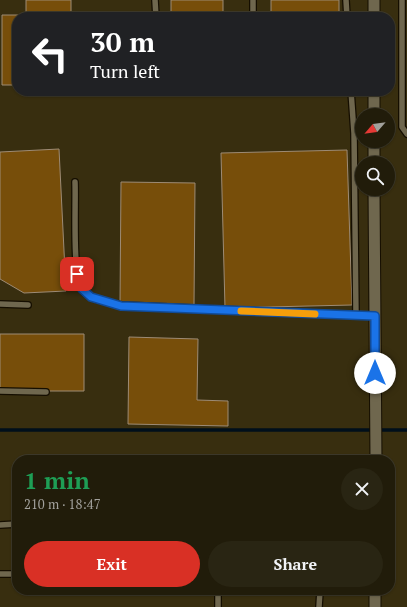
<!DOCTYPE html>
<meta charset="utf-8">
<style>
:root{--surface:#211c0a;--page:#292513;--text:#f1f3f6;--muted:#a2a19c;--line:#3e3a2b;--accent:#d93025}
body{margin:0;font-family:"PT Serif",serif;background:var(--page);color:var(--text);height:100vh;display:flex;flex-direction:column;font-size:15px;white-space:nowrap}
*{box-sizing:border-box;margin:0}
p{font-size:13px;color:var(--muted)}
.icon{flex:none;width:22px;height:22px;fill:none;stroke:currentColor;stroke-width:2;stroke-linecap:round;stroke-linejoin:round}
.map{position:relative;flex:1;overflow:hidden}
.panel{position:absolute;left:12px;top:455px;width:383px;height:140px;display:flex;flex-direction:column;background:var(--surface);border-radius:16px;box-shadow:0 1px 3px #0004,0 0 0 1px var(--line)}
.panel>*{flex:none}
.guide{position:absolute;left:12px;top:12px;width:383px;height:84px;border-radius:16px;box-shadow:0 1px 3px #0004,0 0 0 1px var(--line);background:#202124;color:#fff;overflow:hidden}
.needle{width:26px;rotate:242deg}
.tools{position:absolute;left:355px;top:108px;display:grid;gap:8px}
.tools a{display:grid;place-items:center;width:40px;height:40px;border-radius:50%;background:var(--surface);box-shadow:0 1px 3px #0004,0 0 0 1px var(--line);font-size:20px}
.pin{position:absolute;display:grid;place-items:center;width:34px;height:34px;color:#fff;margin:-17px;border-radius:8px;box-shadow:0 2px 6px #0006}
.me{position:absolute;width:44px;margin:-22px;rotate:0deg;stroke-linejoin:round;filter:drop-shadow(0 0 3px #0008)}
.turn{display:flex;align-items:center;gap:14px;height:84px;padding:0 12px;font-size:18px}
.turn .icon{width:52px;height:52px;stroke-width:2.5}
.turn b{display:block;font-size:28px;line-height:34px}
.round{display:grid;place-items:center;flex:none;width:42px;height:42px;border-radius:21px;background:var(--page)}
.summary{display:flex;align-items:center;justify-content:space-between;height:68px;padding:0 12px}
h1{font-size:24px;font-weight:700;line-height:30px;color:#1e9e55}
.cta{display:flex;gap:8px;margin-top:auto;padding:8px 12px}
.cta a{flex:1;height:46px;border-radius:24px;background:var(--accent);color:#fff;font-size:16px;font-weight:700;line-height:46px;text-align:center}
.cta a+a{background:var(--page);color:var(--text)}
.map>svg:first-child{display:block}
.built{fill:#382e0f;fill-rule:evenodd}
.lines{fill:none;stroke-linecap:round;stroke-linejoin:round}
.stream{stroke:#000f1b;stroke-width:3.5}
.building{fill:#774e0a;stroke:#9d8b75}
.lane-casing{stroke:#150e00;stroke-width:8}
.street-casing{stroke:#150e00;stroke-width:13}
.lane{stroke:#6f674e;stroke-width:5.5}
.street{stroke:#6f674e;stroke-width:11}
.route-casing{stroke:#114b97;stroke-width:10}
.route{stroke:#1a73e8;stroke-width:7}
.slow{stroke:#f59e0b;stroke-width:7}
</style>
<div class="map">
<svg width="407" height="607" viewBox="0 0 407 607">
<rect width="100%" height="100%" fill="#2c250e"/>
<!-- built -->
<path class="built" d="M0 0H407V607H0ZM17 17H390V91H17ZM362 115H388V141H362ZM362 163H388V189H362ZM17 460H390V590H17Z"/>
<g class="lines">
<!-- stream -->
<path class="stream" d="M0 430H407"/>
</g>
<!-- building -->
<path class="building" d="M26 0H71V17H17V85H2V15H26Z
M171 0H223V17H171Z
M271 0H339V17H271Z
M59 149 66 291 24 293 0 279V152Z
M347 150 352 305 225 308 221 153Z
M121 182 195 183 194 305 120 304Z
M0 334H84V391H0Z
M129 337 198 339 197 400 228 401V426L128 424Z"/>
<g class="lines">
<defs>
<path id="lane" d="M155 0 156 17
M253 0V17
M346 0 347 17
M402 0V127L407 134
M351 91 354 133 356 315
M75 182C76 203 72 275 82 290 90 301 109 302 121 305L375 316
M0 304 28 305
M0 391 46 392
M0 525 17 524
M0 574H17
M312 590 320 591 319 607
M321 590 375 591
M218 607V590"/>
<path id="street" d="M374 0V17
M374 91V115
M374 141V163
M374 189 376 460
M375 607V590"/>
</defs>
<!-- lane casing -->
<use href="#lane" class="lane-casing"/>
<!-- street casing -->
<use href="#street" class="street-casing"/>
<!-- lane -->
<use href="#lane" class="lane"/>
<!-- street -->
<use href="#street" class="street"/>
</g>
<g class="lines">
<defs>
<path id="route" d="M77 274 82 289 91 297 121 306 375 316V373"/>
</defs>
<!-- route casing -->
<use href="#route" class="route-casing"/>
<!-- route -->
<use href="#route" class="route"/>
<!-- slow -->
<path class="slow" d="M241 311 315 314"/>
</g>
</svg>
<div class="tools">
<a><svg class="needle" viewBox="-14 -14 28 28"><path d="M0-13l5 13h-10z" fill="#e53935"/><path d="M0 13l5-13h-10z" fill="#a2a19c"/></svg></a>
<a><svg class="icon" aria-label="search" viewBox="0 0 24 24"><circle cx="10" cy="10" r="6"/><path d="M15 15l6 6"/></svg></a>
</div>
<div class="pin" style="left:77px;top:274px;background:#d93025"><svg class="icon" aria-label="arrive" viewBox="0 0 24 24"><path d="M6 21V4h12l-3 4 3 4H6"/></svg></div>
<svg class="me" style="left:375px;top:373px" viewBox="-20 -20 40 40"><circle r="19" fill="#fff"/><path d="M0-13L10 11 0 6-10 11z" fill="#1a73e8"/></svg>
<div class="guide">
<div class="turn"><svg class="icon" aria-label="left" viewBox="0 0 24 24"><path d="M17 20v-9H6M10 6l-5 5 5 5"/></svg><div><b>30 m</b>Turn left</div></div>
</div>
<section class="panel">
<div class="summary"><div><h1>1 min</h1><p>210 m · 18:47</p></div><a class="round"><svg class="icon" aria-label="close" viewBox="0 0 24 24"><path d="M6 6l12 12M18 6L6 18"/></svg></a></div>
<div class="cta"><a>Exit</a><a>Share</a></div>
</section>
</div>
